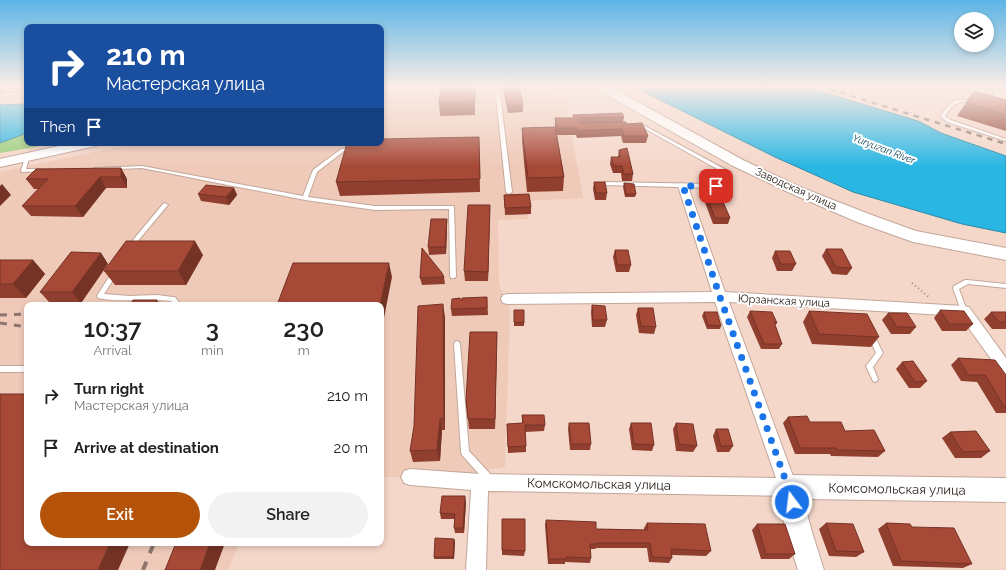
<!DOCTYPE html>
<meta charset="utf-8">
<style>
:root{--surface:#fff;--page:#f2f2f2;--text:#222;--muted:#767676;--accent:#b45309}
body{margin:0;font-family:Raleway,sans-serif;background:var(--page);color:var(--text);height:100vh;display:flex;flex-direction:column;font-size:15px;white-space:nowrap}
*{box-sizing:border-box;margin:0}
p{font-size:13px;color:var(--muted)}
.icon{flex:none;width:22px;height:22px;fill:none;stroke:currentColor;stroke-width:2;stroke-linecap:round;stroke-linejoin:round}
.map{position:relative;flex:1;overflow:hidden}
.side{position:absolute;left:24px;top:302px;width:360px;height:244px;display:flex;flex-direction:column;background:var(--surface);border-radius:8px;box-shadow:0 2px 6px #0003}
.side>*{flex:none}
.banner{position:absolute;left:24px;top:24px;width:360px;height:122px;border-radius:8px;box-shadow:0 2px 6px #0003;background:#1a4fa0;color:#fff;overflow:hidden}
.fabs{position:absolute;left:954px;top:12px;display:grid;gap:8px}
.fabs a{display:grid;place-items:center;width:40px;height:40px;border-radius:50%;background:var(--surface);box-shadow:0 2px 6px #0003;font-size:20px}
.pin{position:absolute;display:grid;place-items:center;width:34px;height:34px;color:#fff;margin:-17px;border-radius:8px;box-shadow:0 2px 6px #0006}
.me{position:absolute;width:44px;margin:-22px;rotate:345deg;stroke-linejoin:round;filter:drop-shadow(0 0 3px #0008)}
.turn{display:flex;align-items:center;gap:14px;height:84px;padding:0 16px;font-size:18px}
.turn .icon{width:52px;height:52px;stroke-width:2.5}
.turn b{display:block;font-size:28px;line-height:34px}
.then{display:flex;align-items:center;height:38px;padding:0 16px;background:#0003;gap:8px;font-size:15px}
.eta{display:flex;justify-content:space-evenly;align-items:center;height:68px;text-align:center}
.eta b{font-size:24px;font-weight:600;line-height:28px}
.cta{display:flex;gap:8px;margin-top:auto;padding:8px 16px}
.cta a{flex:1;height:46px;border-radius:24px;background:var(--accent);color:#fff;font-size:16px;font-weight:600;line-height:46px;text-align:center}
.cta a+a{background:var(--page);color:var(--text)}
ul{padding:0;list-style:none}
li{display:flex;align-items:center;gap:12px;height:52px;padding:0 16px}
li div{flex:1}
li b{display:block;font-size:15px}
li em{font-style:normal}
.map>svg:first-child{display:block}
.built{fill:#efcab9}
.green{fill:#9bce7c}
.water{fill:#2ab6e3;stroke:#2b89a7}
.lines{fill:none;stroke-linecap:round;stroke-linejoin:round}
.lane-casing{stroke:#c2a699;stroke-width:2}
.street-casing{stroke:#c2a699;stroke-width:2}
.secondary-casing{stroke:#c2a699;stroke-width:2}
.path{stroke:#9b857c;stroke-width:2;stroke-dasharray:1 3;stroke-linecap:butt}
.lane{fill:#fff;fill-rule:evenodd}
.street{fill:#fff;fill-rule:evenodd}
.secondary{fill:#fff;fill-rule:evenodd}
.rail-far2{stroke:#8b776e;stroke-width:2.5;stroke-dasharray:5.5 5.5;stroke-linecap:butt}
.rail-far1{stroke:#8b776e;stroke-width:3;stroke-dasharray:7 7;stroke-linecap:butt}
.rail{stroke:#8b776e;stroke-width:4;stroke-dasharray:9 9;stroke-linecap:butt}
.wall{fill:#903f2f}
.shaded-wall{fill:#753326}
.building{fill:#a74937;stroke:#753326}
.route{stroke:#1a73e8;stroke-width:7;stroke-dasharray:0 12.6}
.labels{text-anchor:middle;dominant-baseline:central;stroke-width:4;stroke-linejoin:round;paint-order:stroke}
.far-water-label{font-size:10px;font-style:italic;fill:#11495b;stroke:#fff}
.street-label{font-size:11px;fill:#2c211c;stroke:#fff}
.near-street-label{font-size:13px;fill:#2c211c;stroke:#fff}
</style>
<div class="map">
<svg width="1006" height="570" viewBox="0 0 1006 570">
<rect width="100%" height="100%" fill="#f5d7ca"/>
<!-- built -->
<path class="built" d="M381 86 571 87 557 94 567 98V109L583 198 527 201 528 219 498 220 499 284 510 311 505 467 452 477H381V305H27V543H239L228 570H0V172L137 143H381Z"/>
<!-- green -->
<path class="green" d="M27 133V143H58L0 153V143Z"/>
<!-- water -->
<path class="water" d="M632 86H803L918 121 941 133 1006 156V233L962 224 853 192 775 157Z
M27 104V133L0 143V105Z"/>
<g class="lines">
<defs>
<path id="lane" d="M495 86H499L512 192 509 194 506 192Z
M994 86 997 87 1003 104 1002 105 999 104 993 87Z
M27 90V92L0 97V95Z
M957 100H968L976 102C973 103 970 103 966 102 956 101 951 107 945 116L951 120 1006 139V141L947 122 941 117V116C945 109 949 103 957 100Z
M643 125 730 172 732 179 715 188 603 185V184L605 182 714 184 727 178 726 174 642 127 636 128 634 127Z
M353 147 355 148V149L344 151 317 172 308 197 375 206H454L456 276 455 278H451L450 276 449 209 375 210 305 200 142 168 95 170 93 169 95 168 142 166 303 196 313 170 341 149Z
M25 157H29V158L26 169H44V171L21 172V171Z
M165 203 168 205 167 206 132 248H128L127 247 128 246 163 204Z
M115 270 118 272 104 294 129 296 157 295 173 297H175L181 305H174L171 301C147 298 122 303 98 298L97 296 98 294 113 271Z
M965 280H967L1006 284V288L968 284 959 289 967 311 966 313H962L961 311 953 288 954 286Z
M871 332 873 333 883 353 873 367 878 379 877 381 875 382 873 381 866 366 876 353 868 335 869 333Z
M457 341 459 342 460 344 469 451 492 476 493 479 492 482 489 483 486 482 462 455 461 452 454 344 455 342Z
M0 366H27V372H0Z"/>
<path id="street" d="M982 86H1006V90L986 89Z
M683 183 688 186 725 292 964 306 969 307 1006 358V375L1001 373 960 316 729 302 797 487 794 493 788 496 488 491 486 570H466L471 490 410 485 404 483 401 477 404 471 410 469 480 474 776 478 715 302 508 304 503 303 501 299 503 295 508 294 712 292 678 186Z"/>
<path id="secondary" d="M594 86H609L743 160 800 187 869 214 916 231 1006 248V260L913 242 857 222 790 193 733 166 596 89Z
M72 143H98L96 146 91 147 0 167V159Z
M788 475 1006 478V502L803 499 812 532 824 570H798L786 532 776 487 779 479Z"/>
</defs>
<!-- lane casing -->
<use href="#lane" class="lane-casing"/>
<!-- street casing -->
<use href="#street" class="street-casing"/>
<!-- secondary casing -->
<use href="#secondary" class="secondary-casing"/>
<!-- path -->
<path class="path" d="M912 283 930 298"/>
<!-- lane -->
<use href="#lane" class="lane"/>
<!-- street -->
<use href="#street" class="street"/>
<!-- secondary -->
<use href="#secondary" class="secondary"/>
<!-- rail-far2 -->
<path class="rail-far2" d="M819 86 1006 144
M0 91 26 86"/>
<!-- rail-far1 -->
<path class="rail-far1" d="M0 315 27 314
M0 323 27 327"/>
<!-- rail -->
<path class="rail" d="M143 570 154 543"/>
</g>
<!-- wall -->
<path class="wall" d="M475 86V115L440 116 439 103Z
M504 88 523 105V112L508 113 504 94Z
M974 91 1006 100V131L957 116Z
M573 115 624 117 623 122 648 136 646 143H623L621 136 577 138 576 135H557L564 177 563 191 527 192 522 141V128H555V118H573Z
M479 137 480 192 340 196 336 182Z
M619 150 633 174 632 181H622L621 173H613L610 164 611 157H618Z
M121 168 127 179V188H106L83 217 31 216 22 206 38 189H34L26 179Z
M594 182 607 193 606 200H595L593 189Z
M624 183 636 194 635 197H625L623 187Z
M702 183 722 195 721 197 730 218 728 224H713L700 189Z
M234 188 237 195 229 205 201 201 198 194Z
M504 195 531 207V214L505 215Z
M490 205 488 281H465L464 271Z
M447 219V226L446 254 429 255 428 247Z
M826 249 852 268 847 275 832 274 822 256Z
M615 250 631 265 629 272H616L613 257Z
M775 251 796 264 792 271H777L772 258Z
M101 253 108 264 81 303 49 302 40 292Z
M203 255 186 285H115L104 271Z
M0 260H33L45 274 26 298H0Z
M444 277 445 284 422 285 420 278Z
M487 297 488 315 452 316 451 309 462 301Z
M592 305 607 320 605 327H592L591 312Z
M638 308 656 327 654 334 639 333 636 315Z
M514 310H524V326H514Z
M940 310 973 324 966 331H942L934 318Z
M750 311 777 323 775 325 782 344 779 349H761L747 317Z
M809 311 879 337 871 347 812 344 803 322Z
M704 312 721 326 720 329H707L702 316Z
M991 312H1006V329H992L984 319Z
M888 313 916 327 910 334H891L882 320Z
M445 317V430H442L440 461 413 462 410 451Z
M497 332 495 429H469L466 400Z
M958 358 1006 375V413H996L977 382 961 381 951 365Z
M902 362 927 381 920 388H909L896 369Z
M522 415 545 425 544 431 525 432 526 446V452L508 453 507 424 522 423Z
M788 417 845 431 885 451 878 457 831 456 830 454H795L783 423Z
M569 423 591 444 590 450H570L568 429Z
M631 423 654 445 652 451 632 450 629 429Z
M676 423 697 446 693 452 676 451 673 429Z
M716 429 733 446 729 452H717L713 436Z
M950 432 990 451 981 458H955L942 438Z
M466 502 464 533H455L454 528V519H441L440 513Z
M502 519 525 551 524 556 502 555Z
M546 520 596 529 644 530V528L647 523 711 551 706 556 672 555V558L669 563 649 562 647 548H596L595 549H591V558L590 563 565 562V564H548L545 525Z
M826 523 864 552 856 557 829 556 819 529Z
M886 523 912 527 972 564 963 568 893 566 878 529Z
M757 524 795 554 789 559H761L752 530Z
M455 541 454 559H434V557Z"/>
<!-- shaded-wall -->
<path class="shaded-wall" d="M121 168 127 179V188L121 177Z
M100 177 106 188 83 217 75 206Z
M2 184 11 195 0 206V186Z
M234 188 237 195 229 205 226 197Z
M490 205V215L488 281V272Z
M447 219V226L446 254 445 247Z
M195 241 203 255 186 285 178 271Z
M101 253 108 264 81 303 72 292Z
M33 260 45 274 26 298 13 284Z
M389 263 392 277 381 333V305H380Z
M157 300 160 305H154Z
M443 304 445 317V430L444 418Z
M497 332V342L495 429V419Z
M440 419 442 430 440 461 437 450Z
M465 496 466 502 464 533 463 528Z
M454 539 455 541 454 559 453 557Z
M110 543H130L118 570H98Z
M210 543H225L215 570H200Z"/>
<!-- building -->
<path class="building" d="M441 86H475V102L439 103Z
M511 86H519L523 105 508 106 504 88 511 87Z
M974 91 1006 100V115L966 103Z
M622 113 624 117 581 118 577 121 581 123 626 122V124L642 123 648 136H624L622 129 577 131V128H557L555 118H574L573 115Z
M555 127 564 177 528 178 522 128Z
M479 137 480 179 336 182 347 143H381V139Z
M627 148 633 174H624L622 166H614L611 157H620L619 150Z
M121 168V177H100L75 206H22L48 179H26L36 169Z
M594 182H605L607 193H596Z
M624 183 634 184 636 194H626Z
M702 183 717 184 722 195H720L730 218H715Z
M206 185 234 188 226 197 198 194Z
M529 194 531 207 505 208 504 195Z
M468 205H490L488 272 464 271Z
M431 219H447L445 247H428Z
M126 241H195L178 271H104Z
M422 248 442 273 444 277 420 278Z
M826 249H842L852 268 836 267Z
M615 250H628L631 265H617Z
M775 251H790L796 264H781Z
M71 252 101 253 72 292H40Z
M0 260H33L13 284H0Z
M293 263H389L380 305H277Z
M487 297V308L451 309 452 299 460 298 462 301V298Z
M133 300H157L154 305H130Z
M443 304 444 418 440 419 437 450 410 451 414 426 418 306Z
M592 305 605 306 607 320H593Z
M638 308H653L656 327 641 326Z
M514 310H524V323L514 322Z
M940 310 964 311 973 324H949Z
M750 311 772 312 777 323 774 322 782 344H764Z
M809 311 867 314 879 337 819 334Z
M704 312H717L721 326 708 325Z
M991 312H1006V322H999Z
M888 313H907L916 327H897Z
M470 332H497L495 419H468L466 400Z
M958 358 995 360 1006 375V406H1004L985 375H968Z
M913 361 927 381 915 382 902 362Z
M0 394H27V543H110L98 570H0Z
M522 415H544L545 425H525L526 446 508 447 507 424 523 423Z
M807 416 810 422H841L845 431 874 430 885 451 837 450 836 448H800L788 417Z
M569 423H589L591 444H571Z
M631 423H651L654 445 634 444Z
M676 423 693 424 697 446 679 444Z
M716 429H728L733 446H721Z
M976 431 990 451 963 452 950 432Z
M442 496H465L463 528H454L455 514 440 513Z
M502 519H525V551L502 550Z
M546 520 596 522V529L648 530 647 523 705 524 711 551 671 549 672 558 652 557 650 543H597V544H590L591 558 566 557V559H549Z
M826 523 853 524 864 552 836 551Z
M886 523 910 524 912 527 954 528 972 564 901 561Z
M757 524H785L795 554H766Z
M435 538 454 539 453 557H434Z
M176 543H210L200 570H165Z"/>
<!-- sky -->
<linearGradient id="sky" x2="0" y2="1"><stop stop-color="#5cb5e6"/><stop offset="0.52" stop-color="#faede7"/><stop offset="1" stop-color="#faede7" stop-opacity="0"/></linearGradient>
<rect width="1006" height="166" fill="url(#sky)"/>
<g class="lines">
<!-- route -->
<path class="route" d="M716 186H683L720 297 788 487 792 502"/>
</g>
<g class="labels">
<!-- far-water labels -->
<g class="far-water-label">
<text transform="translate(884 149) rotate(21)">Yuryuzan River</text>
</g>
<!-- street labels -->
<g class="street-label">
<text transform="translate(796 189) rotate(24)">Заводская улица</text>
<text transform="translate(784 301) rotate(3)">Юрзанская улица</text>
</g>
<!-- near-street labels -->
<g class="near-street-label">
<text transform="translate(599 484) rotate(1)">Комскомольская улица</text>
<text transform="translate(897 489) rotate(1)">Комсомольская улица</text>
</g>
</g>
</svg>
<div class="fabs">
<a><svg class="icon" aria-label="layers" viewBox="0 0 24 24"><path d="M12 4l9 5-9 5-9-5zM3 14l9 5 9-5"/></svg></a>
</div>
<div class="pin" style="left:716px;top:186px;background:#d93025"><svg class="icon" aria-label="arrive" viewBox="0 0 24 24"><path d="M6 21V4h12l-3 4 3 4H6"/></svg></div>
<svg class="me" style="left:792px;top:502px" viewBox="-20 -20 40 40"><circle r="17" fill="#1a73e8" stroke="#fff" stroke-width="3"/><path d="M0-11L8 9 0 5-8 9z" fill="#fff"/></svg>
<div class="banner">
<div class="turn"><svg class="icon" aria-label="right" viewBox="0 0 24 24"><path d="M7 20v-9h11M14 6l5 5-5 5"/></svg><div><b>210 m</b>Мастерская улица</div></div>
<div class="then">Then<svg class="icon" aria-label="arrive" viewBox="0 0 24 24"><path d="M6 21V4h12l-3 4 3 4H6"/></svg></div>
</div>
<section class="side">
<div class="eta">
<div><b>10:37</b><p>Arrival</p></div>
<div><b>3</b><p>min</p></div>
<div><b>230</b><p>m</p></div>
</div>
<ul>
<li><svg class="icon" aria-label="right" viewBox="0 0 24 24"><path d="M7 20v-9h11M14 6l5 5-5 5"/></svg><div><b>Turn right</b><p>Мастерская улица</p></div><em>210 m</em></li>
<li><svg class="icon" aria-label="arrive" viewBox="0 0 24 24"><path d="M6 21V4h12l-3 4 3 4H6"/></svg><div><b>Arrive at destination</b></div><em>20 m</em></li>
</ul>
<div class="cta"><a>Exit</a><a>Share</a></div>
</section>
</div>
